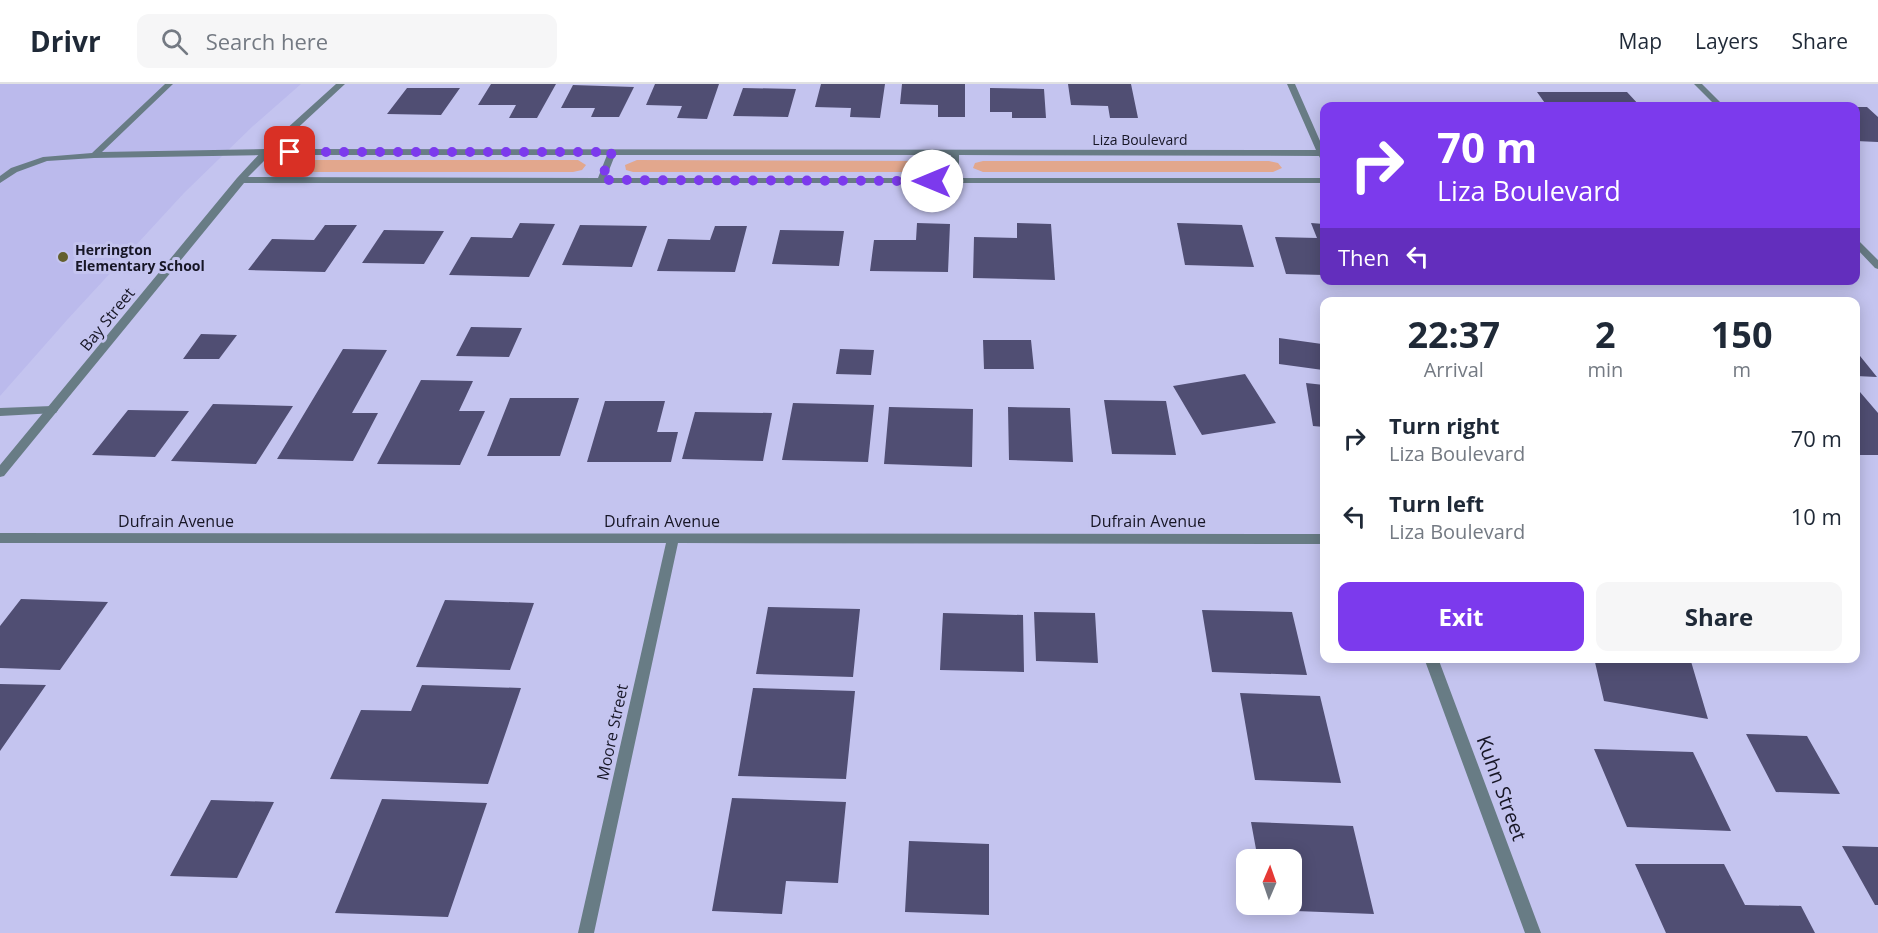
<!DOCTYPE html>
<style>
:root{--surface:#fff;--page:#f6f6f7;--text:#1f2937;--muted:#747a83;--line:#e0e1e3;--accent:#7c3aed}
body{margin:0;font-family:"Open Sans",sans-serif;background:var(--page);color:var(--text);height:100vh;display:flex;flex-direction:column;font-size:22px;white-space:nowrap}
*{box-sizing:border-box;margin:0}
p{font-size:20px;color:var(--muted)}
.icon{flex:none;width:33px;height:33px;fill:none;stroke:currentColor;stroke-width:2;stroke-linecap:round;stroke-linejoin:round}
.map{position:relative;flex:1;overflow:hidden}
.drawer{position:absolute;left:1320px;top:213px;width:540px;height:366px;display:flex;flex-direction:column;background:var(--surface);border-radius:12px;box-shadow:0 3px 15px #0003}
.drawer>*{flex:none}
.guide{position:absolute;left:1320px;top:18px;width:540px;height:183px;border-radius:12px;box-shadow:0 3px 15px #0003;background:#7c3aed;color:#fff;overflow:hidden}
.needle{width:39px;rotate:2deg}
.controls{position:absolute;left:1236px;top:765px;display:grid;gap:12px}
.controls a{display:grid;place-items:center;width:66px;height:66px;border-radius:12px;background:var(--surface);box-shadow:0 3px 15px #0003;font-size:30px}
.pin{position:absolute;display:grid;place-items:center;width:51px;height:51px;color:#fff;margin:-26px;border-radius:12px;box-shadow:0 3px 9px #0006}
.me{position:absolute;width:66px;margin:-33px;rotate:270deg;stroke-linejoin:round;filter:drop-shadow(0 0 4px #0008)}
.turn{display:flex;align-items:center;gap:21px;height:126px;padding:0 18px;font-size:27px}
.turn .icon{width:78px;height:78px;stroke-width:2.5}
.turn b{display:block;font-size:42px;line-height:51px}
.then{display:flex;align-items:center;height:57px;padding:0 18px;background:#0003;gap:12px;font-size:22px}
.eta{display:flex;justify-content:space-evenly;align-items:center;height:102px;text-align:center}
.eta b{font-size:36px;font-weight:700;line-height:42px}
.primary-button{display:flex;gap:12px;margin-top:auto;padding:12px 18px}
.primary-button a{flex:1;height:69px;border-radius:12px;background:var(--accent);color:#fff;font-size:24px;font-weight:700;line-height:69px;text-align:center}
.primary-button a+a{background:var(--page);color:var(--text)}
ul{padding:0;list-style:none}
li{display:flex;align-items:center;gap:18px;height:78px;padding:0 18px}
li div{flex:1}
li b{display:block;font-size:22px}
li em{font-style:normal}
header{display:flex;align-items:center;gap:36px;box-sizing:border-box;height:84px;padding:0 30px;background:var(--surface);border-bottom:2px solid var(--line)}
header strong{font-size:28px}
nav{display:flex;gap:33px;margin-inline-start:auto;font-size:21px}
.search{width:420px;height:54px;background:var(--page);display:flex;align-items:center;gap:15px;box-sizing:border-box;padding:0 21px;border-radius:12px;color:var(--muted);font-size:22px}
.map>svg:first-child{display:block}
.built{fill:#bbbaec}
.green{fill:#e2a78d}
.building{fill:#504e73}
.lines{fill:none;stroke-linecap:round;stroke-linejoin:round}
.lane{fill:#687c85;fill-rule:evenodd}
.street{fill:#687c85;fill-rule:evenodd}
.route{stroke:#7c3aed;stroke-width:10;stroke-dasharray:0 18}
.poi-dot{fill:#64602d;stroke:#c4c4ef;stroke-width:2}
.labels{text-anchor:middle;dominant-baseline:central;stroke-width:6;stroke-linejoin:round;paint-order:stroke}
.far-street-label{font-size:14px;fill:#171626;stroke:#c4c4ef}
.far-poi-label{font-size:14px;font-weight:bold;fill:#171626;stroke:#c4c4ef;text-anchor:start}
.street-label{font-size:16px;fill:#171626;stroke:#c4c4ef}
.near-street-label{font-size:20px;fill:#171626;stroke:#c4c4ef}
</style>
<header>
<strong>Drivr</strong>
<div class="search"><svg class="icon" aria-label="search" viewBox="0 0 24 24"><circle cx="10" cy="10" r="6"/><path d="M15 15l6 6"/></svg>Search here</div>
<nav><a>Map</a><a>Layers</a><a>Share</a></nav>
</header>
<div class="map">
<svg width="1878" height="849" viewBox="0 0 1878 849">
<rect width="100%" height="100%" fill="#c4c4ef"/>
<!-- built -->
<path class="built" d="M0 0H301L253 42 184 109 67 236 0 312Z"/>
<!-- green -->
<path class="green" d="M312 76H578L586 81 582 86 573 88H303L296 85 302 78Z
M637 76 923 77 931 79 933 84 923 88H633L626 86 625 81Z
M983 77H1269L1278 79 1282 84 1273 88H983L973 84 975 79Z"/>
<!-- building -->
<path class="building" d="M491 0H556L537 34H509L516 21H478Z
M655 0H719L707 35 677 34 682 22 646 21Z
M821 0H885L880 34 850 33 851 24 815 23Z
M902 0H965V33H938V21L900 20Z
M1068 0H1131L1138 34H1110L1108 22 1071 21Z
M573 1 634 3 619 33H591L595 24H561Z
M407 4H460L441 31 387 30Z
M743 4 796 5 788 33 733 32Z
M990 4 1044 5 1046 34H1012V28H990Z
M1537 8H1627L1640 22H1547Z
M1856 23H1867L1878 33V58L1856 57Z
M520 139 555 140 529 193 449 191 471 153 512 154Z
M917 139 950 140 948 188 870 187 874 156H916Z
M1017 139 1051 140 1055 196 973 194 974 153 1017 154Z
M1177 139 1242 141 1254 183 1185 181Z
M1311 139 1324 140V191L1286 190 1275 153 1317 154Z
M325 141H357L325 188 248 186 272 155 314 156Z
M580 141 647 142 632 183 562 181Z
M715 142H747L735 188 657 187 668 155 710 156Z
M384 146 444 147 424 180 362 179Z
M780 146 844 147 839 182 772 180Z
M471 243 522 244 509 273 456 272Z
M201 250 237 251 219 275H183Z
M1279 254 1322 260 1323 286 1279 280Z
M983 256H1031L1034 285H984Z
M343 265 387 266 352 329H378L353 377 277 375Z
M840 265 874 266 871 291 836 290Z
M1856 267 1877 293 1856 292Z
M1245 290 1276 339 1202 351 1173 302Z
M421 296 473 297 459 327H485L460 381 377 380Z
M1306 299 1324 301V343L1313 342Z
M1856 308H1860L1878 329V371H1856Z
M510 314H579L560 372H487Z
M1104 316 1166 317 1176 371 1112 370Z
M605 317H665L657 348H678L671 378H587Z
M793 319 874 321 868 378 782 376Z
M213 320 293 322 256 380 171 377Z
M889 323 973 325 972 383 884 380Z
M1008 323 1070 324 1073 378 1009 376Z
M128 326 189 327 155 373 92 371Z
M695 328 772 329 763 377 682 375Z
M21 515 108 518 60 586 0 584V542Z
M445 516 534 519 510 586 416 583Z
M768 523 860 525 853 593 756 590Z
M1202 526 1292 528 1307 591 1212 588Z
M1034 528 1095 529 1098 579 1036 577Z
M943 529 1023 531 1024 588 940 586Z
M1594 574H1690L1708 635 1604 617Z
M0 600 46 601 0 667Z
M422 601 521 604 488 700 330 695 361 626 411 627Z
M753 604 855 607 846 695 738 692Z
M1240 609 1320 612 1341 699 1255 696Z
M1746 650 1807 652 1840 710 1776 708Z
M1594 665 1693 668 1731 747 1627 743Z
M732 714 846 718 838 799 786 797 782 830 712 827Z
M382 715 487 719 448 833 335 829Z
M211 716 274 718 237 794 170 792Z
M1251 738 1353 742 1374 830 1267 826 1266 820H1292V776H1258Z
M909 757 989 760V831L905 828Z
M1842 762 1878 763V821H1875Z
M1635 780H1724L1745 821 1801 822 1815 849H1666Z"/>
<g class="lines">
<!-- lane -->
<path class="lane" d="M165 0H173L102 68 266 65 270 68 266 71 94 74 47 77 17 88 0 99V92L11 84 43 73 92 69Z
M52 322 58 326 56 329 0 332V324Z"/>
<!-- street -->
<path class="street" d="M336 0H345L275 65 1316 66 1287 0H1295L1324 66V76H1321L1319 72 959 71V94H1324V99H244L4 392 0 393V381L237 94 263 66ZM270 71H607L598 94 248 93ZM615 71H951V94H606Z
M1694 0H1702L1724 22H1716Z
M1856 156 1859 157 1878 176V185L1875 184 1856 164Z
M0 449 1324 450V460L678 459 594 849H578L666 459H0Z
M1424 574H1438L1541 849H1525Z"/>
</g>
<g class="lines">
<!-- route -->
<path class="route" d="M290 68H612L601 96 932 97"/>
</g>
<!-- markers -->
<circle class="poi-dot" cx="63" cy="173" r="6"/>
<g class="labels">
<!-- far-street labels -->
<g class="far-street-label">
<text x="1140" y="55">Liza Boulevard</text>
</g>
<!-- far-poi labels -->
<g class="far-poi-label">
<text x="75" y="165">Herrington<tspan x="75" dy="16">Elementary School</tspan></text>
</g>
<!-- street labels -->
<g class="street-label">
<text transform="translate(107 235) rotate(-51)">Bay Street</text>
<text x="176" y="437">Dufrain Avenue</text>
<text x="662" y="437">Dufrain Avenue</text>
<text x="1148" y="437">Dufrain Avenue</text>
<text transform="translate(612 648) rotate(-78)">Moore Street</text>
</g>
<!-- near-street labels -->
<g class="near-street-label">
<text transform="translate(1502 704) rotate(70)">Kuhn Street</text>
</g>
</g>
</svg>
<div class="controls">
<a><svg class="needle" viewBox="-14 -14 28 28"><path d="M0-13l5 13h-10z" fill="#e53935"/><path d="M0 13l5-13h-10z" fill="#747a83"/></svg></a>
</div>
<div class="pin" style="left:290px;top:68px;background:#d93025"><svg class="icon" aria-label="arrive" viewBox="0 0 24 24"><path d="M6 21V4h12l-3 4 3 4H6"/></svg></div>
<svg class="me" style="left:932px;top:97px" viewBox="-20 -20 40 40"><circle r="19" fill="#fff"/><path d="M0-13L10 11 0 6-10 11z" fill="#7c3aed"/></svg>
<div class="guide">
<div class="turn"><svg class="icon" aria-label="right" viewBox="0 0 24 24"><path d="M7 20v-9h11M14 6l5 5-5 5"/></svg><div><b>70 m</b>Liza Boulevard</div></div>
<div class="then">Then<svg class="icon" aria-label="left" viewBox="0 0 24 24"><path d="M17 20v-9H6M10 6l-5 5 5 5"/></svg></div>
</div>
<section class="drawer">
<div class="eta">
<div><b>22:37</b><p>Arrival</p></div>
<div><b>2</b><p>min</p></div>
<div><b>150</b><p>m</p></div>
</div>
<ul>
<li><svg class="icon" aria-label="right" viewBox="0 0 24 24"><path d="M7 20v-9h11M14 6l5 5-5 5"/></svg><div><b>Turn right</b><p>Liza Boulevard</p></div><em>70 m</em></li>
<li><svg class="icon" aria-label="left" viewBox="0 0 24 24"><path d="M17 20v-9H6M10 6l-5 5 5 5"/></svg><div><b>Turn left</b><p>Liza Boulevard</p></div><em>10 m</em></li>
</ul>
<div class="primary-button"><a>Exit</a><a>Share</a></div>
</section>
</div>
